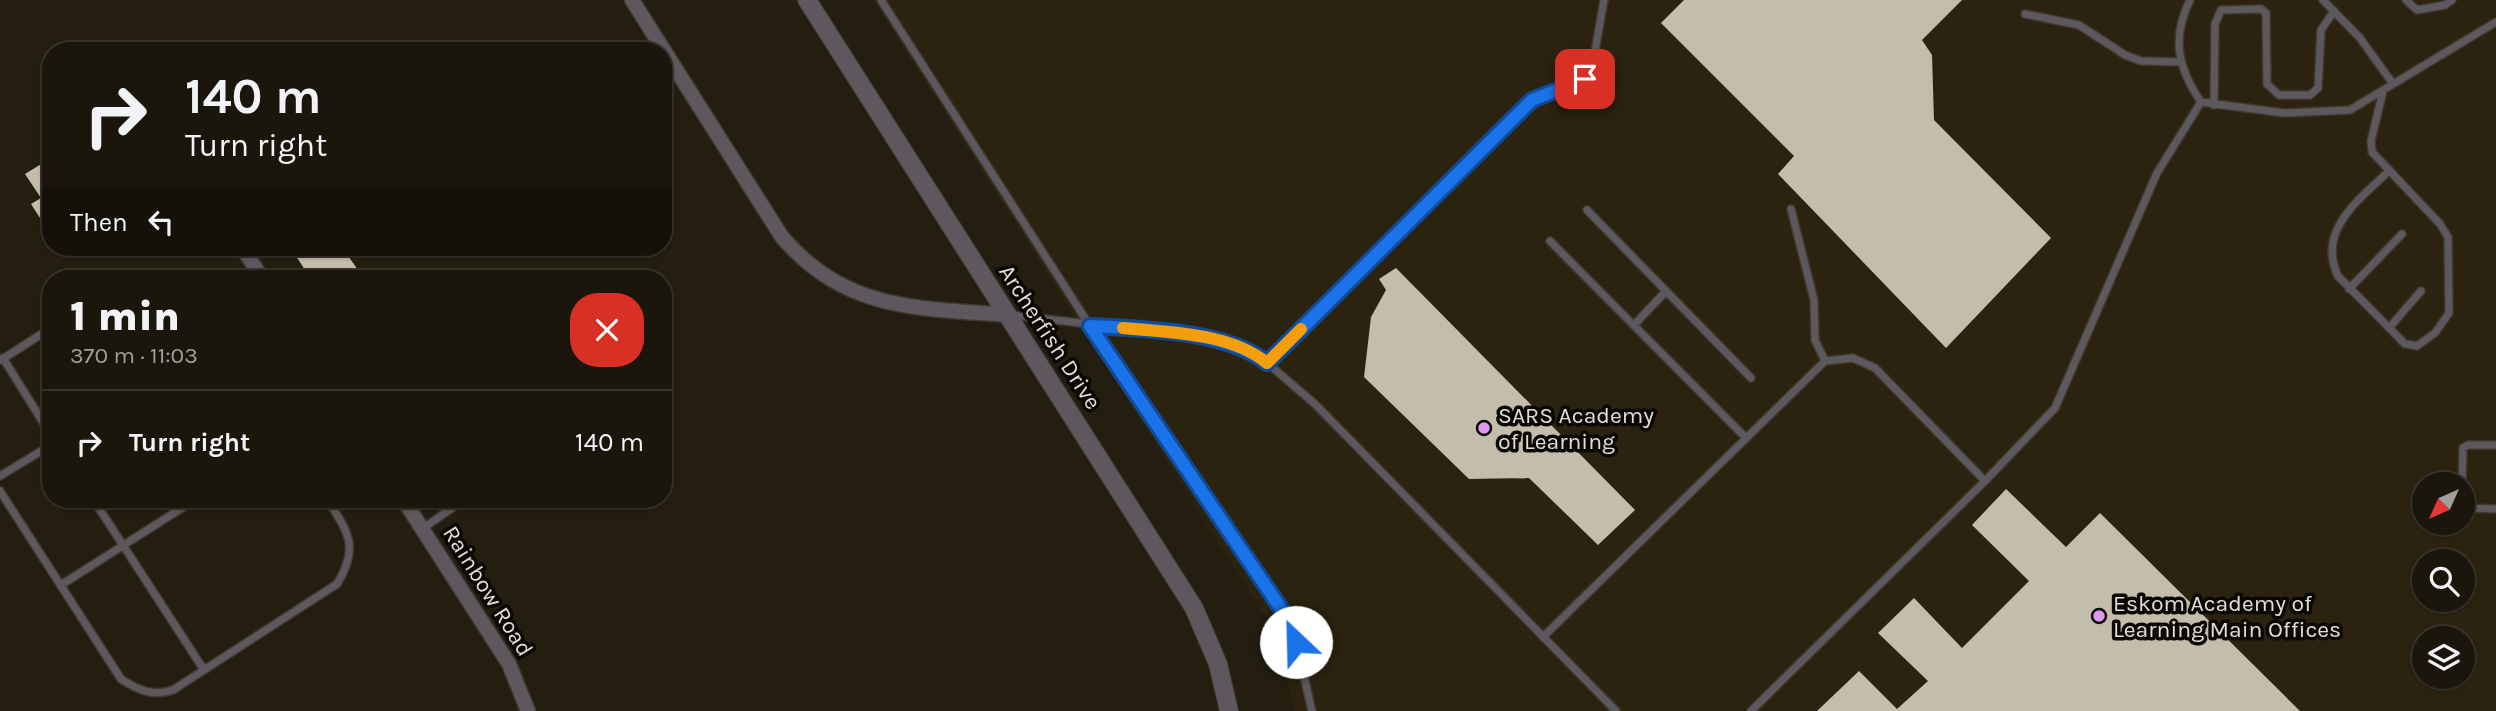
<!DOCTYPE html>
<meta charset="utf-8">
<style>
:root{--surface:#1a160c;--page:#27231a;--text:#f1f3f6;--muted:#9f9f9d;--line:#38352d}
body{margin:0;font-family:Karla,sans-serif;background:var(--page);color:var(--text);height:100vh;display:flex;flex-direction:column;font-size:26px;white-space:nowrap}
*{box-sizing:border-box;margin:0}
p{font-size:23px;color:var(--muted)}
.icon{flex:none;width:38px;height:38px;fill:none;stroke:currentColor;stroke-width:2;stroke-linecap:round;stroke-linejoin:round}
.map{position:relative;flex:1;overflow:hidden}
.details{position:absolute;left:42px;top:270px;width:630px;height:238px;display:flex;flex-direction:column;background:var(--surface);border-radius:28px;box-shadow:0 2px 5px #0004,0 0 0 2px var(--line)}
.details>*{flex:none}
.hud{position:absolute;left:42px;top:42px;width:630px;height:214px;border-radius:28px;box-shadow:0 2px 5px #0004,0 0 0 2px var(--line);background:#1a160c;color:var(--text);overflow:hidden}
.needle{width:46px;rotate:225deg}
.controls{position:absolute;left:2412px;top:472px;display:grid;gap:14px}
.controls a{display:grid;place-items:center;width:63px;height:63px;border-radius:50%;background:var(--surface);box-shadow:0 2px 5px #0004,0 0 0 2px var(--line);font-size:35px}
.pin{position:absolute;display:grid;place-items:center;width:60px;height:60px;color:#fff;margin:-30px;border-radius:14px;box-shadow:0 4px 10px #0006}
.me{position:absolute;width:77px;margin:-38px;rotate:336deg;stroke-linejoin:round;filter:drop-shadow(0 0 5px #0008)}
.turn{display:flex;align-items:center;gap:24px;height:147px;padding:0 28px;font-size:32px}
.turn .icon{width:91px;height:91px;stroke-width:2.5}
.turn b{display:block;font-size:49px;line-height:60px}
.then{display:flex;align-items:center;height:66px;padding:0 28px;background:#0003;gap:14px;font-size:26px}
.round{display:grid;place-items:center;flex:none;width:74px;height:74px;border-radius:28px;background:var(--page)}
.headline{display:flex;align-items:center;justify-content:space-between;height:119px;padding:0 28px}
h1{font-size:42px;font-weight:800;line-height:52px}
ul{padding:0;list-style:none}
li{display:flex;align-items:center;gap:21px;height:105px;padding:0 28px;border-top:2px solid var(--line)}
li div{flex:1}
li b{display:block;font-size:26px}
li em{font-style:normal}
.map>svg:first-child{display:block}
.built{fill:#2b230f;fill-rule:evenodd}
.building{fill:#c4bdac}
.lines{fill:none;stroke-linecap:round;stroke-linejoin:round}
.service-casing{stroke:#3e392c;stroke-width:10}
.minor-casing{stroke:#3e392c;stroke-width:17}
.tertiary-casing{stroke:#3e392c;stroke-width:20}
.service{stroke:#5d585e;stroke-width:7}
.minor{stroke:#5d585e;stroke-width:14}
.tertiary{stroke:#5d585e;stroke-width:18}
.route-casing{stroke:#114b97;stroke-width:18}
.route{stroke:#1a73e8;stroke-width:12}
.slow{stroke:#f59e0b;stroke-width:12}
.poi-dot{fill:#df98f1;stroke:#0a0804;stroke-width:2.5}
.labels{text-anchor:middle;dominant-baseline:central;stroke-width:7;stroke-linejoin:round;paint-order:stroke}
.street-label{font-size:23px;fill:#e2ded5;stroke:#0a0804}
.poi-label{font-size:23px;fill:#e2ded5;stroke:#0a0804;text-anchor:start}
</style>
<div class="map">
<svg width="2496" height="711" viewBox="0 0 2496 711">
<rect width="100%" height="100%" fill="#231e10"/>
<!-- built -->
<path class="built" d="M873 0H2496V711H1294L1274 630 1094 347V340L1074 316ZM2424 485H2462V523H2424ZM2424 562H2462V600H2424ZM2424 639H2462V677H2424Z"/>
<!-- building -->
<path class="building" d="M1684 0H1962L1922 40 1932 55 1934 120 2051 238 1946 348 1778 174 1794 156 1661 23Z
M51 158V235L31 204 41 198 25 174Z
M303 247H342L360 273 352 278H317L311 270 307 273 294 253Z
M1396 268 1635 510 1598 545 1529 478 1469 479 1364 377 1371 317 1386 290 1379 279Z
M2006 489 2066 547 2100 513 2300 711H1817L1859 671 1897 709 1928 681 1878 633 1914 598 1962 648 2029 581 1972 525Z"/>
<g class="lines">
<defs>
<path id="service" d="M881 0 1090 326 1284 613 1296 642 1312 711
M2190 0C2171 39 2178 68 2201 102L2284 113 2350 110 2496 22
M2323 0 2360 38 2393 84
M2406 0 2417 10 2445 5 2452 0
M2025 14 2079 25 2125 55 2141 61 2180 62
M2383 91 2371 141 2372 152 2440 224 2448 237 2449 313 2435 333 2417 346 2405 344 2338 276C2316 230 2360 199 2389 171
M2214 105 2215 24 2221 10 2261 9 2266 13 2267 84 2279 95H2310L2318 88 2321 30 2334 11
M1791 209 1814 300 1815 340 1825 361
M1587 210 1751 378
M1550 241 1745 437
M133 278 160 274 177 278
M2349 289 2402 234
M1011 315 1193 336 1228 343 1258 355 1315 404 1616 711
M1634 325 1666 291
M2389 328 2421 291
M3 358 51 435
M1 360 51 328
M1267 363 1532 100 1577 84 1591 74 1604 0
M0 476 51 445
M2462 485 2463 448 2468 445H2496
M2462 488 2463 499 2469 508 2496 509
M0 491 121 679C138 690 153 697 173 690L337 584C360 547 348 532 327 499
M93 499 204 670
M422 529 465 499
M61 585 196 499
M1543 637 1825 361 1853 358 1875 368 1985 481
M1751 711 1985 481 2055 408 2157 173 2201 102"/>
<path id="minor" d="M632 0 782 237C845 311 918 308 1007 315
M242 247 262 278
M403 499 509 664 528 711"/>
<path id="tertiary" d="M807 0 1194 608 1218 664 1229 711"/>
</defs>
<!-- service casing -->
<use href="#service" class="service-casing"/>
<!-- minor casing -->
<use href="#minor" class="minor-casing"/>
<!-- tertiary casing -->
<use href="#tertiary" class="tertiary-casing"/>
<!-- service -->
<use href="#service" class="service"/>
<!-- minor -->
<use href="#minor" class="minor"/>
<!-- tertiary -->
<use href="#tertiary" class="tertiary"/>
</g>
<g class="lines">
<defs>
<path id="route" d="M1296 642 1284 613 1090 326C1142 329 1226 330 1267 363L1532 100 1585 79"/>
</defs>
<!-- route casing -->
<use href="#route" class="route-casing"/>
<!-- route -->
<use href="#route" class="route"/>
<!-- slow -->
<path class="slow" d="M1123 328C1170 333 1229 332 1267 363L1301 329"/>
</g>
<!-- markers -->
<g class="poi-dot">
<circle cx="1484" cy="428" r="7"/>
<circle cx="2099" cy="616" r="7"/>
</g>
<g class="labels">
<!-- street labels -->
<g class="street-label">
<text transform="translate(1050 337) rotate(57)">Archerfish Drive</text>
<text transform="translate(488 591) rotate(58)">Rainbow Road</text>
</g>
<!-- poi labels -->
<g class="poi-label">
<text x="1498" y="415">SARS Academy<tspan x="1498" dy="26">of Learning</tspan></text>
<text x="2113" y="603">Eskom Academy of<tspan x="2113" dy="26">Learning Main Offices</tspan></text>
</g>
</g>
</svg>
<div class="controls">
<a><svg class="needle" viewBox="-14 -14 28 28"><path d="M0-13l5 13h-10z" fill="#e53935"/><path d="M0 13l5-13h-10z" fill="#9f9f9d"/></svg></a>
<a><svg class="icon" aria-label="search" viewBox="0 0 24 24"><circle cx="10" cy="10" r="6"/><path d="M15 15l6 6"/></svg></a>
<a><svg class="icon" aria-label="layers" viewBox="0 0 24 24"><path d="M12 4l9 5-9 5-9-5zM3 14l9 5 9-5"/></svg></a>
</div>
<div class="pin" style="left:1585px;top:79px;background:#d93025"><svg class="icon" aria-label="arrive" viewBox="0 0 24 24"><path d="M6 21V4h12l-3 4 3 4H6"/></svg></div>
<svg class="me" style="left:1296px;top:642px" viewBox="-20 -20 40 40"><circle r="19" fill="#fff"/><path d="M0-13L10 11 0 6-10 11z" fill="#1a73e8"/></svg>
<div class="hud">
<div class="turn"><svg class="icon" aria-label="right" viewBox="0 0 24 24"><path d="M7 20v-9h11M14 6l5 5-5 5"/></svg><div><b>140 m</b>Turn right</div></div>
<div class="then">Then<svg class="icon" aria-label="left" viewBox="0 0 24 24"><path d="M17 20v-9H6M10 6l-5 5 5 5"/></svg></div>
</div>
<section class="details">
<div class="headline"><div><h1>1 min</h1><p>370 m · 11:03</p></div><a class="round" style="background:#d93025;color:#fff"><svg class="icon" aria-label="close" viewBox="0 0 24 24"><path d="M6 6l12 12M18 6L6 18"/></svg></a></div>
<ul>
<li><svg class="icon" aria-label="right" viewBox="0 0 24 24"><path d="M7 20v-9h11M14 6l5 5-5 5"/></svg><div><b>Turn right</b></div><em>140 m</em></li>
</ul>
</section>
</div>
